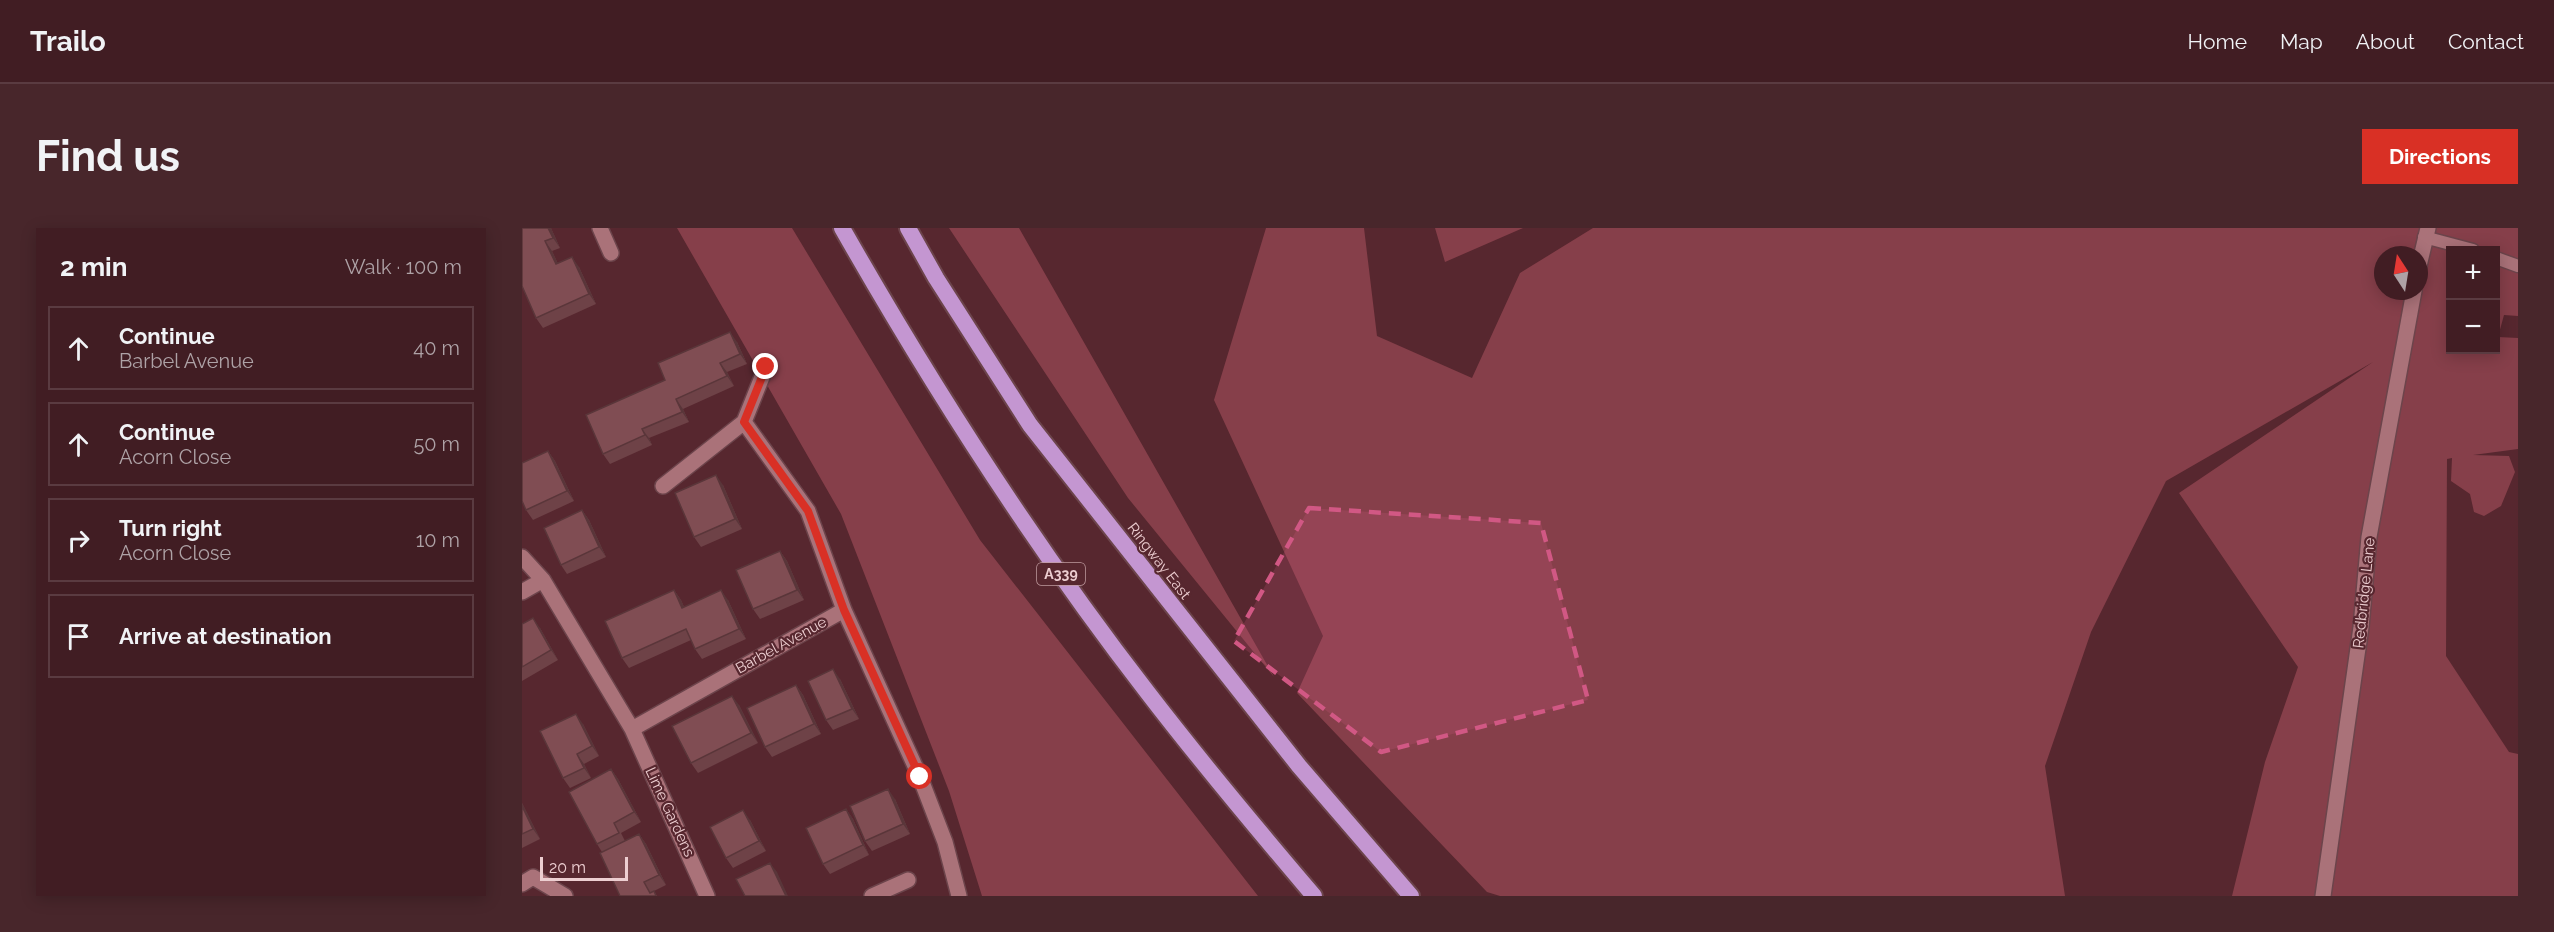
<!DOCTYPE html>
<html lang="en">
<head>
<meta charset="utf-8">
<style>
	body { margin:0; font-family:Raleway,sans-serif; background:#48262b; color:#f1f3f6 }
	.controls { position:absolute; right:18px; top:18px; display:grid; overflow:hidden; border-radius:0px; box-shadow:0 3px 15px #0003 }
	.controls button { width:54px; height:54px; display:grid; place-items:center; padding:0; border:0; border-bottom:2px solid #5a3b41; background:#411d23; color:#f1f3f6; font:30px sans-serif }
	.compass { position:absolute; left:1852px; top:18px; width:54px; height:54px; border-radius:50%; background:#411d23; box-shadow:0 3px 15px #0003; rotate:348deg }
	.scale { position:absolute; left:18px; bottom:15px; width:88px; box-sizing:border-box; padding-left:6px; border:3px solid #edced1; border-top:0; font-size:16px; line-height:21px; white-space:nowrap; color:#edced1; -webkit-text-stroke:4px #57272f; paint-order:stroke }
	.stop { position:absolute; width:18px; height:18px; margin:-14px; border:4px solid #d93025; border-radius:50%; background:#fff }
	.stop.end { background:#d93025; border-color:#fff; box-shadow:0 2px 6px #0008 }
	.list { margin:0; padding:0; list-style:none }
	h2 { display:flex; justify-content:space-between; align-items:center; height:78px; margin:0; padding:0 24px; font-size:26px }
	h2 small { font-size:20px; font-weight:400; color:#aea2a6 }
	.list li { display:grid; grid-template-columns:39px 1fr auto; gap:18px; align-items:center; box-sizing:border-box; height:84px; margin:0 12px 12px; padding:0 12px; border:2px solid #5a3b41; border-radius:0px }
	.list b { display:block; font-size:22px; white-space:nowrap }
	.list p { margin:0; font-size:20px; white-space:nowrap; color:#aea2a6 }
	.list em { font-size:20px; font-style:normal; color:#aea2a6 }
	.icon { flex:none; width:33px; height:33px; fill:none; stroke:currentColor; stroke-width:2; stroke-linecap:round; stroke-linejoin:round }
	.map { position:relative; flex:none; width:1996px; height:668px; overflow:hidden; border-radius:0px }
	header { display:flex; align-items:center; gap:36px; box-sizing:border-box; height:84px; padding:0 30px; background:#411d23; border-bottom:2px solid #5a3b41 }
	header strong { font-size:28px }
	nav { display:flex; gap:33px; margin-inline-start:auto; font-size:21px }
	.intro { display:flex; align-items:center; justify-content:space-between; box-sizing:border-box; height:144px; padding:0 36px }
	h1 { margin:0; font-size:42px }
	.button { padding:15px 27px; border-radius:0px; background:#d93025; color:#fff; font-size:21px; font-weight:700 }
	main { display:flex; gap:36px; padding:0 36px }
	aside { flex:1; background:#411d23; border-radius:0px; box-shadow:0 3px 15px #0003 }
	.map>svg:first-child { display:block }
</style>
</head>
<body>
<header>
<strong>Trailo</strong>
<nav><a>Home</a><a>Map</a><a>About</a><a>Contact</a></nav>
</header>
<div class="intro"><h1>Find us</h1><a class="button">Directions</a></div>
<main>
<aside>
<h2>2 min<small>Walk · 100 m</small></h2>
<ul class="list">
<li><svg class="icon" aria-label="ahead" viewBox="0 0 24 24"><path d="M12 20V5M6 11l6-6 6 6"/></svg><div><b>Continue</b><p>Barbel Avenue</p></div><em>40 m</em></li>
<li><svg class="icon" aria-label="ahead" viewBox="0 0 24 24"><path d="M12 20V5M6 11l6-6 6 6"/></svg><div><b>Continue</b><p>Acorn Close</p></div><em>50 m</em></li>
<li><svg class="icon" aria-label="right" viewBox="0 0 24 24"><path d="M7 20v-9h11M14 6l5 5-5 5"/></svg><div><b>Turn right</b><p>Acorn Close</p></div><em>10 m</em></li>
<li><svg class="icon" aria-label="arrive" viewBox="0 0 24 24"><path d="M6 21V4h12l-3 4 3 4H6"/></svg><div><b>Arrive at destination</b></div></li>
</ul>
</aside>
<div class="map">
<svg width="1996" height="668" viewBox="0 0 1996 668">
	<rect width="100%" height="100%" fill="#57272f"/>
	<path fill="#863f4a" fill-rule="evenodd" d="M155,0H270L458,312L736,668H460L427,563L319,286Z
		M427,0H497L752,449L606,270Z
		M744,0H842L855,108L950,150L998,45L1071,0H1996V88L1982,87L1976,109L1996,110V221L1951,227L1987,228L1993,244L1979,278L1962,288L1952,284L1948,266L1929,253L1930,230L1925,231L1924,428L1987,524L1996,526V668H1710L1743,534L1776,439L1657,265L1851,134L1644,253L1569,404L1523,538L1543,668H978L965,664L775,465L801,408L692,172ZM1928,22H1974V122H1928ZM1861,27H1897V63H1861Z
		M913,0H1001L923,34Z"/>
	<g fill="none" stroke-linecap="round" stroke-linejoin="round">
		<g stroke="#6c444b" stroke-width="15">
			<path id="service" d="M1902,9L1951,22
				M1974,30L1996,38"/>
		</g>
		<g stroke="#6c444b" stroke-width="18">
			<path id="minor" d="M78,0L89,25
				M1897,38L1906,0
				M222,194L286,283L322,382L398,549L423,614L437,668
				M141,258L222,194L244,139
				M0,329L21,352L110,501L185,668
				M0,364L21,352
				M110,501L322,382
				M0,656L11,649L43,668
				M350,668L386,652
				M1801,668L1839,399L1847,309L1892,63"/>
		</g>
		<g stroke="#6c444b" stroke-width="20">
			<path id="trunk" d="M320,0C411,160 513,319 626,465C679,534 735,601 792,668
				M386,0L414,50L508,197L777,538L889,668"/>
		</g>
		<use href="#service" stroke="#aa7279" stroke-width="12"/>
		<use href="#minor" stroke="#aa7279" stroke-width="15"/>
		<use href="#trunk" stroke="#c496d1" stroke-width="16"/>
	</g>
	<path fill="#6e4247" d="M29,0L38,20L30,23L36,36L57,39L74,76L21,100L14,90L0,58Z
		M215,114L225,136L205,144L212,158L161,181L167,194L127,210L130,217L88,236L81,226L143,152Z
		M26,223L33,233L52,273L11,292L4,282Z
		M201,257L220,301L179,319L172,309Z
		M60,282L67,292L84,329L45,346L39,337Z
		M258,323L265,333L282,372L238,391L231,381Z
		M152,362L159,372L162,379L206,372L224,411L180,431L173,421L169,412L107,440L100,430Z
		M0,396L18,400L36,432L0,453Z
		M318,451L337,491L311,502L304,492Z
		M274,457L281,467L299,506L250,529L243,519Z
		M217,477L236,515L176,545L169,535Z
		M61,496L77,528L62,536L69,550L48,560L41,550Z
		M89,541L96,551L119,594L99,605L103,613L117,606L124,616L144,657L132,663L135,668H98L80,624L75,616Z
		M373,571L388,606L350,623L343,613Z
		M0,575L18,611L0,620Z
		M324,581L331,591L347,627L308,646L301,636Z
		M228,592L244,623L211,640L204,630Z"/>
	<path fill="#5a363a" d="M26,0H29L38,20L31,10Z
		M23,13L30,23L41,46L34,36Z
		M50,29L57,39L74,76L67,66Z
		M208,104L215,114L225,136L218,126Z
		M198,135L205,144L212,158L205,148Z
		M154,171L161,181L167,194L160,184Z
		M120,201L127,210L130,217L123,207Z
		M26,223L33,233L52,273L45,263Z
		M194,247L201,257L220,301L213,291Z
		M60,282L67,292L84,329L77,319Z
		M258,323L265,333L282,372L275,362Z
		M152,362L159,372L167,390L160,380Z
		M199,362L206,372L224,411L217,401Z
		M11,390L18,400L36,432L29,422Z
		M311,441L318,451L337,491L330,481Z
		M274,457L281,467L299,506L292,496Z
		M210,468L217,477L236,515L229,505Z
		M54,486L61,496L77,528L70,518Z
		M55,526L62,536L69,550L62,540Z
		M89,541L96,551L119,594L112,584Z
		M366,561L373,571L388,606L381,596Z
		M0,575L18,611L11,601L0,578Z
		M324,581L331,591L347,627L341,617Z
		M221,582L228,592L244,623L237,613Z
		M117,606L124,616L144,657L137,647Z
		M248,635L255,644L266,668H264Z"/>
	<path fill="#804d53" stroke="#5a363a" stroke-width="1.5" d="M0,0H26L31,10L23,13L34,36L50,29L67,66L14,90L0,58Z
		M208,104L218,126L198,135L205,148L154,171L160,184L120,201L123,207L81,226L64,187L143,152L136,135Z
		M26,223L45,263L4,282L0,273V235Z
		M194,247L213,291L172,309L153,265Z
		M60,282L77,319L39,337L22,300Z
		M258,323L275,362L231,381L214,342Z
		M152,362L160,380L199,362L217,401L173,421L164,401L100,430L83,393Z
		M11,390L29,422L0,439V396Z
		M311,441L330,481L304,492L286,453Z
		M274,457L292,496L243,519L225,480Z
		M210,468L229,505L169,535L150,498Z
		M54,486L70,518L55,526L62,540L41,550L18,503Z
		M89,541L112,584L92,595L97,605L75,616L47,564Z
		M366,561L381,596L343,613L328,578Z
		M0,578L11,601L0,606Z
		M324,581L341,617L301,636L284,600Z
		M221,582L237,613L204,630L188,599Z
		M117,606L137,647L122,654L128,665L132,663L134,668H98L78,625Z
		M248,635L264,668H223L214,651Z"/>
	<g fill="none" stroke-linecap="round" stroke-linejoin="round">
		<path stroke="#d93025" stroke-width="8" d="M244,139L222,194L286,283L322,382L398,549"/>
	</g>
	<path fill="#d15884" fill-opacity="0.2" stroke="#d15884" stroke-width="4.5" stroke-dasharray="12 8" stroke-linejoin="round" d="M787,280L1019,295L1066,472L859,524L712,413Z"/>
	<g text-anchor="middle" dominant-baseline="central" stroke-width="4.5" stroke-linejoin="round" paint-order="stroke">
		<rect fill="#57272f" stroke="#c09ca0" stroke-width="1.5" x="515" y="335" width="48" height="22" rx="4.5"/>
		<g font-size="14" font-weight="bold" fill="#edced1">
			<text x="539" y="346">A339</text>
		</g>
		<g font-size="15" fill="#edced1" stroke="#57272f">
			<text transform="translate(637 333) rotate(52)">Ringway East</text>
			<text transform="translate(1842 365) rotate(-84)">Redbridge Lane</text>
			<text transform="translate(259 417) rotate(-29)">Barbel Avenue</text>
			<text transform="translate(148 584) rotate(65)">Lime Gardens</text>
		</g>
	</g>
</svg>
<div class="controls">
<button>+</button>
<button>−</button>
</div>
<svg class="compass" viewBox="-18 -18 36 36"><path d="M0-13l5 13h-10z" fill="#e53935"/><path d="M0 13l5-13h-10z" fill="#aea2a6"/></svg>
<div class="scale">20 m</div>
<div class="stop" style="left:398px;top:549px"></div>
<div class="stop end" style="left:244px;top:139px"></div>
</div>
</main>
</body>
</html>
